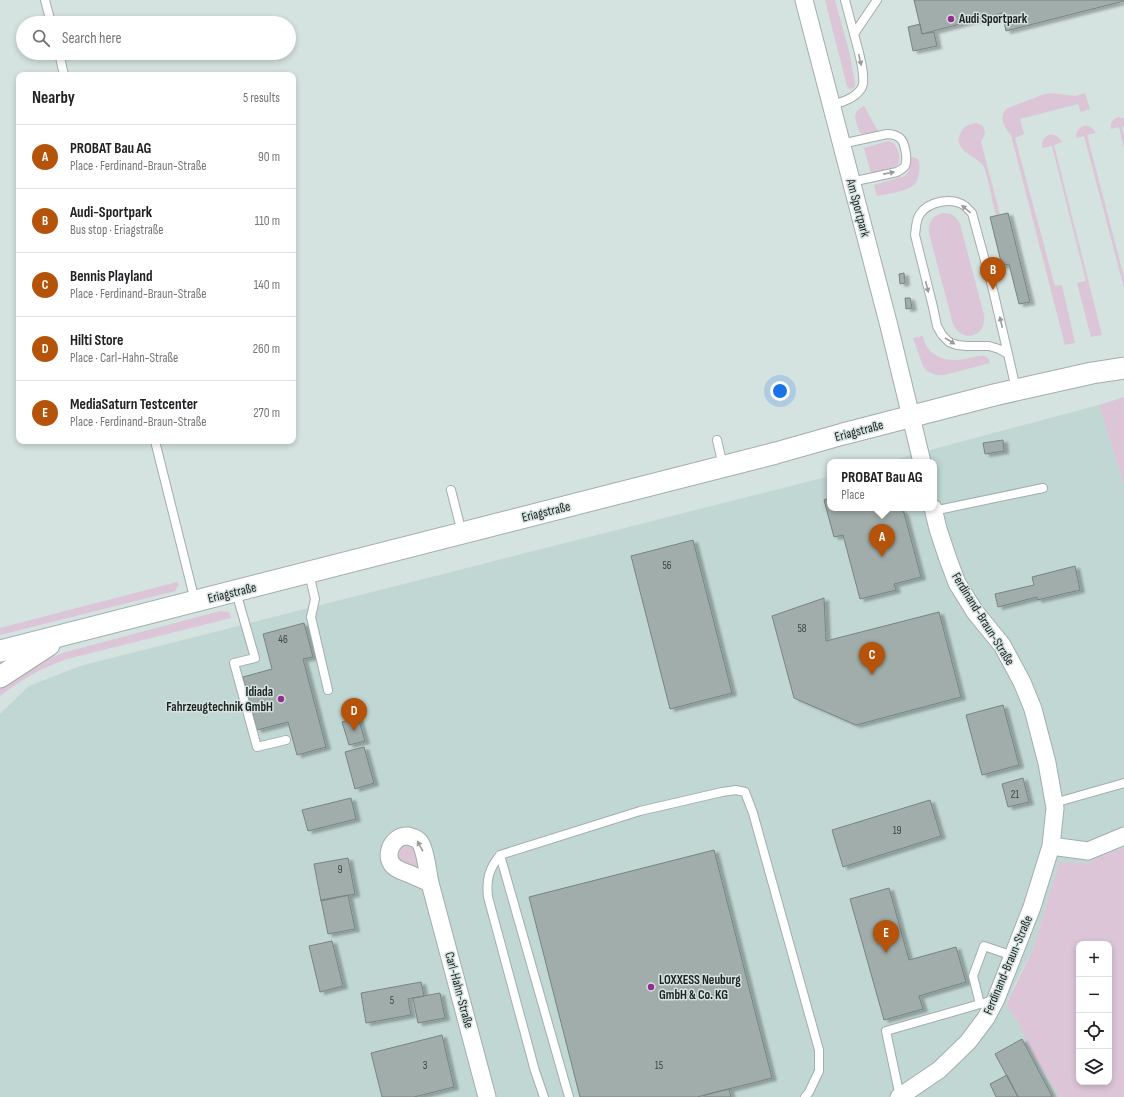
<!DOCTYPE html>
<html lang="en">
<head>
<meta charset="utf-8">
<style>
	body { margin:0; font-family:"Sofia Sans Condensed",sans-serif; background:#f6f6f6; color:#202124 }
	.controls { position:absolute; right:12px; bottom:12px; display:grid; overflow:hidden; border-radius:8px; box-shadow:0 2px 6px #0003 }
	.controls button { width:36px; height:36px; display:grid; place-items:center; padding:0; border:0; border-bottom:1px solid #e0e0e0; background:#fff; color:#202124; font:20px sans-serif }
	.you { position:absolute; left:780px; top:391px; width:14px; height:14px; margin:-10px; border:3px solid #fff; border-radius:50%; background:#1a73e8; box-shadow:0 0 0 6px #1a73e833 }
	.badge { display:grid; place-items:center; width:26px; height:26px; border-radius:50%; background:#b45309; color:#fff; font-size:13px; font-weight:700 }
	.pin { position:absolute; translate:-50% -33px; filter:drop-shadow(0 1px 2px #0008) }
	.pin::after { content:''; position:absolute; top:21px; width:14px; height:12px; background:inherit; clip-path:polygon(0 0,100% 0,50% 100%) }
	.popup { position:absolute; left:827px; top:459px; width:110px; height:52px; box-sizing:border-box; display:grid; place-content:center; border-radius:8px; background:#fff; filter:drop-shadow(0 1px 3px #0005); font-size:13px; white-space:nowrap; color:#757577 }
	.popup b { font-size:15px; color:#202124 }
	.popup::after { content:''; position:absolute; left:50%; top:100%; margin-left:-8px; border:8px solid transparent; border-top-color:#fff }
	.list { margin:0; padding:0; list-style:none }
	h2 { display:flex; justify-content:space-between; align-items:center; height:52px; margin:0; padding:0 16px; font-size:17px }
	h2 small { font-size:13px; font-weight:400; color:#757577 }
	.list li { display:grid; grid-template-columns:26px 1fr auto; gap:12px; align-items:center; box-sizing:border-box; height:64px; padding:0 16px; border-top:1px solid #e0e0e0 }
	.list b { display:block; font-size:15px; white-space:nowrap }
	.list p { margin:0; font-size:13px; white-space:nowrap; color:#757577 }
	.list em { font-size:13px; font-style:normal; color:#757577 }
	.icon { flex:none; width:22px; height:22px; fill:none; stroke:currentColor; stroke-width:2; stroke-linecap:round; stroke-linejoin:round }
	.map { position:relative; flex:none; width:1124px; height:1097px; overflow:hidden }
	.search { position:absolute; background:#fff; box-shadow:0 2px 6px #0003; left:16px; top:16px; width:280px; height:44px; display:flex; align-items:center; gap:10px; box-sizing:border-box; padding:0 14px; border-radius:22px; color:#757577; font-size:15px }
	.panel { position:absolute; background:#fff; box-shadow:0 2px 6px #0003; left:16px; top:72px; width:280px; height:372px; border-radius:8px }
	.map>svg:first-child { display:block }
</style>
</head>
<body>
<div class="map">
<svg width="1124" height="1097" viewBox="0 0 1124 1097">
	<defs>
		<filter id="shadow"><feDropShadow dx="4.5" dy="2.5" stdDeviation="1" flood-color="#0004"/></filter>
	</defs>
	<rect width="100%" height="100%" fill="#d4e2e0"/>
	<path fill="#c1d7d4" d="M1099,405L1124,485V848L1101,855L1089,863L1059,862L1033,949L1016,981L1006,1005L1018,1023L1032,1052L1059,1097H0V714L29,686L80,666L830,476V508H934V462H885Z"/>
	<path fill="#dbc5d7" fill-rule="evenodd" d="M825,0H835L850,55L855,84L854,88L850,89L847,86Z
		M1051,93L1075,96L1085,93L1090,109L1081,112L1078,104L1020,119L1024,134L1015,138L1055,286L1062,285L1075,343L1065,345L1011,135C1004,128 999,118 1006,109L1042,95Z
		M864,106L878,131L868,134L860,133C856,120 850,114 864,106Z
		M1118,117L1124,118V126L1122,127L1124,136V148L1119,127L1111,129C1110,123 1112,120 1118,117Z
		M976,123L981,125L984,128L985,134L981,142L1000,215H996C992,201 989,181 984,167C979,156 950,151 961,132C964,126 969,124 976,123Z
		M1084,126C1089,125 1093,128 1096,133L1087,135L1124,277V288L1084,136L1076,138C1076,132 1078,128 1084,126Z
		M1048,135C1055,134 1058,136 1062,142L1054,145L1102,335L1091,337L1077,283L1086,281L1052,146L1042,148C1042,142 1043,138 1048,135Z
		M888,141C896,141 901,155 899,162C898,165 896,166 894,168L871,173L864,148Z
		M911,157L917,158C920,163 920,167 919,173C918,177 917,182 914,185C908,191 887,194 877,196L874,185L905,176C911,171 910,164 911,157Z
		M943,213C951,213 956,216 960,224L984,315C987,337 962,344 953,324L929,233C928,222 933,215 943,213Z
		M923,336C924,339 924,343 926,345C933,359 951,362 965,359C971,358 978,355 984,356C988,357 989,360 990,363L944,375H936L927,371L923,366L913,338Z
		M1124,397V485L1099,405Z
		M177,582L179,584L175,591L0,635V628Z
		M220,611L229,612L231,618L67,659C41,668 22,679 0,696V688C19,671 43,660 66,652Z
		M411,844L416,849L419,868C410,869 393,862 398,850C399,848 401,847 402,845Z
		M1124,848V1097H1059L1032,1052L1018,1023L1006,1005L1033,949L1059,862L1089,863L1101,855ZM1079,944H1109V1082H1079Z"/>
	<path fill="#a0adab" stroke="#788483" filter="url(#shadow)" d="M914,0H1124V1L1006,31L1002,13L922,34Z
		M920,24L922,34L934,32L937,46L913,51L908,27Z
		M1008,213L1030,302L1019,304L1009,264L1002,266L990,217Z
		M904,273L905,283L900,284L899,274Z
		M905,298H910L912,308L906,309Z
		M1003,440L1004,451L985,454L983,443Z
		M830,498V508H899L904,513L921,577L894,584L896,590L860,599L843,535L834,537L824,500Z
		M693,540L732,693L670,709L631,556Z
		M1075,566L1080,590L1037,600V597L998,607L995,594L1034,585L1032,577Z
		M824,598L826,641L939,612L961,697L856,725L794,698L772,616Z
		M304,623L313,657L303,659L326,747L297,755L288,722L257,730L243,677L272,669L263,634Z
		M1003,705L1019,765L982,775L966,715Z
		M358,717L365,741L349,745L342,722Z
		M364,747L374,783L355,789L345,752Z
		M1023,778L1029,802L1008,807L1002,784Z
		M351,798L356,819L308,831L302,810Z
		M930,800L941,836L843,867L832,830Z
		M714,850L772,1078L697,1097H580L529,897Z
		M348,858L355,894L321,901L314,864Z
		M889,888L909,960L956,947L966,982L919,996L923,1009L884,1020L850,899Z
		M348,895L355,929L328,934L321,900Z
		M332,941L343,986L320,992L309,946Z
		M421,982L424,996L408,999L411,1015L366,1023L361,993Z
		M440,993L445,1018L418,1023L413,998Z
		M442,1035L454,1087L414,1097H382L371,1053Z
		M1022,1039L1052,1096L1050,1097H1018L995,1054Z
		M1007,1075L1018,1097H996L990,1084Z
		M729,1089L731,1097H705V1095Z"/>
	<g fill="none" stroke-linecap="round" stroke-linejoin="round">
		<g stroke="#a1aeac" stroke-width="10">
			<path id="service" d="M45,0L51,23
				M845,0L854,34
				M59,53L64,75
				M831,105C842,102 854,99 861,89C868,80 857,46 854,34L877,0
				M841,144L887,134C892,134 896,135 900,138C905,142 908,160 905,166C903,169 900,170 897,172L851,182
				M1008,354L999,349L989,346H967L957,345L949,342L942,335L937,326L933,307L915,235C916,228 916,219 920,214C929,201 952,197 965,206C967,208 970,211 972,213L993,290L1008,354L1016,389
				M717,440L723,466
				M155,441L195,601
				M451,490L462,533
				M933,511L1043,488
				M309,573L315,599L311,617L328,690
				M236,592L255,658L234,663L257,747L286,740
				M1054,803L1124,783
				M500,855L569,1097
				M980,1004L973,976L984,946L1013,956
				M544,1097L535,1071L488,897C486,879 489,869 500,855L640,811L722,792L736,790L745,792L753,813L819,1050V1071L809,1092L805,1097
				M900,1097L886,1031L994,1000"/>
		</g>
		<g stroke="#a1aeac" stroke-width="19">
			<path id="minor" d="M804,0L889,326L922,462
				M1051,846L1088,851L1124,836
				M430,883C423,880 415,876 407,873C404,872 399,870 396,868C382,859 391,835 408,836C412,837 416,838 419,841C425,847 428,874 430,883L487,1097
				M899,1097L939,1070L968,1042L986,1018L996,999L1032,907L1051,846L1055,808L1047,763L1033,709L1022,682L1002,645L975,612L957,583L948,559L938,529L933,508"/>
		</g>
		<g stroke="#a1aeac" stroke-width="23">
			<path id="tertiary" d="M0,651L776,453L843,434L994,395L1092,373L1124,368
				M0,677L49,645"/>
		</g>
		<use href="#service" stroke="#fff" stroke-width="8"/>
		<use href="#minor" stroke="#fff" stroke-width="17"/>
		<use href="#tertiary" stroke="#fff" stroke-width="21"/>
	</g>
	<defs><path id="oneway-solid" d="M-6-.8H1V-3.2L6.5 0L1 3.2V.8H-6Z"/></defs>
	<g fill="#999c9b">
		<use href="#oneway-solid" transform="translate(860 60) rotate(77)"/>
		<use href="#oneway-solid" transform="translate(889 173) rotate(-11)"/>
		<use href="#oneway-solid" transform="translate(966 209) rotate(-140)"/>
		<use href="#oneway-solid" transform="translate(927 287) rotate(76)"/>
		<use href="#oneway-solid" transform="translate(1001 322) rotate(-103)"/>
		<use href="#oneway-solid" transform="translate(950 341) rotate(32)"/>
		<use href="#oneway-solid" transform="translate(420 846) rotate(-119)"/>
	</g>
	<g fill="#972c8e" stroke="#d4e2e0" stroke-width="1.5">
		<circle cx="951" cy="19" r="4"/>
		<circle cx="281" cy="699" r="4"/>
		<circle cx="651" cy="987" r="4"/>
	</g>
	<g text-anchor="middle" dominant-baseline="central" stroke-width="3" stroke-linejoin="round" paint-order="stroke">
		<g font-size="11" fill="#3e4544">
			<text x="667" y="565">56</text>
			<text x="802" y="628">58</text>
			<text x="283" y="639">46</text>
			<text x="1015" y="794">21</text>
			<text x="897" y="830">19</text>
			<text x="340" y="869">9</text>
			<text x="392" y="1000">5</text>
			<text x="425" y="1065">3</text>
			<text x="659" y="1065">15</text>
		</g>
		<g font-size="13" font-weight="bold" fill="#1d2221" stroke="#d4e2e0" text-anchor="start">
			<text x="959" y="19">Audi Sportpark</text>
			<text x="273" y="692" text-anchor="end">Idiada<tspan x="273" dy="15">Fahrzeugtechnik GmbH</tspan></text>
			<text x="659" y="980">LOXXESS Neuburg<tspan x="659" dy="15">GmbH &amp; Co. KG</tspan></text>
		</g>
		<g font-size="13" fill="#1d2221" stroke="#d4e2e0">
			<text transform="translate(858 208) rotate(75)">Am Sportpark</text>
			<text transform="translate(859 431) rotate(-15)">Eriagstraße</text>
			<text transform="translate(546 512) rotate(-14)">Eriagstraße</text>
			<text transform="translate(232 593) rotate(-14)">Eriagstraße</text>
			<text transform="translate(983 619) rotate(58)">Ferdinand-Braun-Straße</text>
			<text transform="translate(1008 965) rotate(-67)">Ferdinand-Braun-Straße</text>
			<text transform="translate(459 990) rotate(75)">Carl-Hahn-Straße</text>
		</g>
	</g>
</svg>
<div class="controls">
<button>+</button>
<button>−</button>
<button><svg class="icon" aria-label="locate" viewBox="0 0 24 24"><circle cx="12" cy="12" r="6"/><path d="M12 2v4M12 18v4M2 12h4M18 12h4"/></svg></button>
<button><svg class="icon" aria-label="layers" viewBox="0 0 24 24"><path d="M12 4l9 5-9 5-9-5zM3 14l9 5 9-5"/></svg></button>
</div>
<div class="you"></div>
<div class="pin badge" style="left:882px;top:557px">A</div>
<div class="popup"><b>PROBAT Bau AG</b>Place</div>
<div class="pin badge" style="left:993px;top:290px">B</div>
<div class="pin badge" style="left:872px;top:675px">C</div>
<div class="pin badge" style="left:354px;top:731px">D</div>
<div class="pin badge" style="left:886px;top:953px">E</div>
<div class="search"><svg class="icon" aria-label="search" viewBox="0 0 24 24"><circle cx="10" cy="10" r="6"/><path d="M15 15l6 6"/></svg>Search here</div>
<section class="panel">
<h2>Nearby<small>5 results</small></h2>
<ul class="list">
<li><span class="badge">A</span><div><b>PROBAT Bau AG</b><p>Place · Ferdinand-Braun-Straße</p></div><em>90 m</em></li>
<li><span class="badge">B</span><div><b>Audi-Sportpark</b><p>Bus stop · Eriagstraße</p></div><em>110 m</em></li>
<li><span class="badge">C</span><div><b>Bennis Playland</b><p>Place · Ferdinand-Braun-Straße</p></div><em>140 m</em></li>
<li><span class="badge">D</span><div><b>Hilti Store</b><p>Place · Carl-Hahn-Straße</p></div><em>260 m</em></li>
<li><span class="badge">E</span><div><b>MediaSaturn Testcenter</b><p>Place · Ferdinand-Braun-Straße</p></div><em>270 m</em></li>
</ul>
</section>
</div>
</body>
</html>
